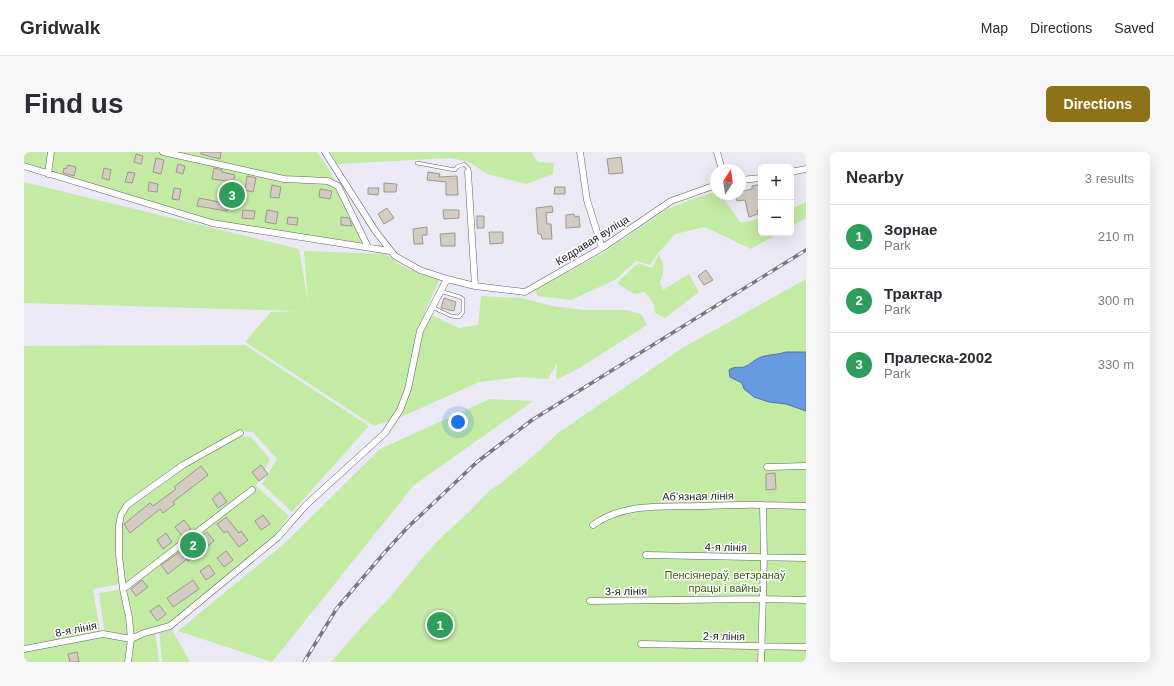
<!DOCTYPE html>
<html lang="en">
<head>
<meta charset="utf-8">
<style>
	body { margin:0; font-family:Arial,sans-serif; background:#f7f7f7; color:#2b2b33 }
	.controls { position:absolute; right:12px; top:12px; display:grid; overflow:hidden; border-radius:6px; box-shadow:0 4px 16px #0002 }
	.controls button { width:36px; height:36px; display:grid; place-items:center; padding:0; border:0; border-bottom:1px solid #e1e1e2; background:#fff; color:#2b2b33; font:20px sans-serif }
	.compass { position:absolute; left:686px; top:12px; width:36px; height:36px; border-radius:50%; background:#fff; box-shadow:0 4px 16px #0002; rotate:13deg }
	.you { position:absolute; left:434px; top:270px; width:14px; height:14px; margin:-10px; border:3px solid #fff; border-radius:50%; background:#1a73e8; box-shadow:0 0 0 6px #1a73e833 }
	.badge { display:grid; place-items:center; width:26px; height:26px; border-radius:50%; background:#8e7217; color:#fff; font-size:13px; font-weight:700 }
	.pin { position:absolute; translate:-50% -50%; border:2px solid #fff; box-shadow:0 1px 4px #0006 }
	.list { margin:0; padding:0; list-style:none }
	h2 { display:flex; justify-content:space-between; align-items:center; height:52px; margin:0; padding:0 16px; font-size:17px }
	h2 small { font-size:13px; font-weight:400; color:#7c7c81 }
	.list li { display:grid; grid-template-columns:26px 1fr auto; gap:12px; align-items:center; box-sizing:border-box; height:64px; padding:0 16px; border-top:1px solid #e1e1e2 }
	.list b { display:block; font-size:15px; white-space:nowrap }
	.list p { margin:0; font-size:13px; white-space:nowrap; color:#7c7c81 }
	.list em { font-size:13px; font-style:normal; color:#7c7c81 }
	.map { position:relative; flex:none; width:782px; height:510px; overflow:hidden; border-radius:6px }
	header { display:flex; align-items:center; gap:24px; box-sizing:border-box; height:56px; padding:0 20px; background:#fff; border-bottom:1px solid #e1e1e2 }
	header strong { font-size:19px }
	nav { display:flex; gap:22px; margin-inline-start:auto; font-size:14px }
	.intro { display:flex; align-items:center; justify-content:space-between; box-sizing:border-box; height:96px; padding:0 24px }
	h1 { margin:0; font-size:28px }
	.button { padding:10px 18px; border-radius:6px; background:#8e7217; color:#fff; font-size:14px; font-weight:700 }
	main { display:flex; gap:24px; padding:0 24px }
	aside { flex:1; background:#fff; border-radius:6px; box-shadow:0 4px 16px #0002 }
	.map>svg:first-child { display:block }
</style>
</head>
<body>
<header>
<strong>Gridwalk</strong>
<nav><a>Map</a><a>Directions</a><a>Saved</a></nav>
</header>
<div class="intro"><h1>Find us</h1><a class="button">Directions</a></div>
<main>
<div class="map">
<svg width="782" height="510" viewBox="0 0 782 510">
	<rect width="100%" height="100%" fill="#eae9f5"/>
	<path fill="#c3eba4" d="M0,0H293L304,16L344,95L188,71L0,13Z
		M306,0H507L514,10L530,11L529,22L502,32L463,22L445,10L427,6L313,12Z
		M0,30L275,97L284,150L280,99L362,102L379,115L415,128L401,160L435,176L454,173L457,144L498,146L528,154L560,158H603L617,162L623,173L557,215L532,228L533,211L524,227L495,225L455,230L377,265L350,274L221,190L247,160L275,159L0,151Z
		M692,40V42H696L717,71L737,66V81H755L727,97L681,75L651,82L635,100L626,113L612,109L591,128L547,148L514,144L511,138L579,101L643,57L674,45Z
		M782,50V66L767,75V57Z
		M635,102C640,114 641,118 636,131L639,138L665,122L675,140L641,166L631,161L630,152L621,140L610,142L593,131L614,111L628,116Z
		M782,127V200C767,201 752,200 738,205C730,208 724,214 715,216L712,228L718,231L720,237L730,245L745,250L762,252L782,259V510H307L343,469L368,443L406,397L421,382L446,359L465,339L477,331L515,299L534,281L660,195Z
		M221,193L345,274L268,360L238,332L253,307L229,280L216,279L157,311L100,351L92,372V403L95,432L69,437L76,480L0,494V194Z
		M466,247L509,249L390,333L248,510L154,479L261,391L356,297Z
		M217,284L227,285L246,307L232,334L265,364L252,383L145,472L131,478L135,510H0V500L81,484L75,441L101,437L98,403L97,373L105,354L160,315Z
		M146,474L166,510H138L135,477Z"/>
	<path fill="#689ae1" stroke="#5173a6" d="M762,200H782V259L762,252L745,250L730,245L720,237L718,231L706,225L705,218C710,214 715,216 720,215C726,213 731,207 737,205C746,202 754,203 762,200Z"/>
	<path fill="#d4ccc2" stroke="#9e978d" d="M177,0H197L196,7L177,2Z
		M112,2L119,4L117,12L110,10Z
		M597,5L599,21L585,22L583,7Z
		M132,6L140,8L137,22L129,20Z
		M154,12L161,14L159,22L152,20Z
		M44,13L52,15L50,24L39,21L40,16L42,17Z
		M80,16L87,18L85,28L78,26Z
		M190,16L198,18V20L211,23L209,30L188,27Z
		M104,20L111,21L108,31L101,30Z
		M404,20L416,22L415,25L433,24L434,43H422V30L403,28Z
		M223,24L232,26L229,40L221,38Z
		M125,30L134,32L133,40L124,39Z
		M360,31L373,32L372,40H360Z
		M737,32V57L733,58L734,62L725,65L721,48L713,49L711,42H716V40L728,37V34Z
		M248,33L257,35L255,46L246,45Z
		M531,35H541V42H530Z
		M150,36L157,37L155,48L148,47Z
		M344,36H355L354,43L344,42Z
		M296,37L308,39L306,47L295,45Z
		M175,46L195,50V48H202L201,52H203V59L173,54Z
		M528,54L529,60L522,61L523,72H527L528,87H518L517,82H514L512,56Z
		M363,56L370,66L360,72L354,62Z
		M219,58L231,59L230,67L218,66Z
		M243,58L254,60L252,72L241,70Z
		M419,58H435V66L420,67Z
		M550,62L551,65L555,64L556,75L542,76V63Z
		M453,64H460V76H453Z
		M264,65L274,66L273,73L263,72Z
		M317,65L325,66L328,74L317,73Z
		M403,75V83H398L399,92H390L389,77Z
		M465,80H479V91L466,92Z
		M431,81V94H417L416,82Z
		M682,118L689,128L680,133L674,124Z
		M420,146L432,150L430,159L417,156Z
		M237,313L244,322L235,329L228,320Z
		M177,314L184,323L149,350L151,352L139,361L136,357L106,381L100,372L126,351L129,354L152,337L150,335Z
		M751,321L752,337L742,338V322Z
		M196,340L203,350L194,356L188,347Z
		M239,363L246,372L237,378L231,369Z
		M202,365L215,381L217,379L224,388L215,395L203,379L200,381L193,372Z
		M160,368L167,377L158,384L151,375Z
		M183,380L190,389L181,396L174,387Z
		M142,381L148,390L139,397L133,388Z
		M166,393L173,402L164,409L163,407L144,422L137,413Z
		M202,399L209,408L200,415L193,406Z
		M185,413L191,422L182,428L176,419Z
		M118,428L124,435L112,444L107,437Z
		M169,428L175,437L149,455L143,446Z
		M135,453L142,462L133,469L126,459Z
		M53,500L55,510H46L44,502Z"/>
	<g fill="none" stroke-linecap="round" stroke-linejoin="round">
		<g stroke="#62616b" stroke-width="4">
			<path id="service" d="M393,11L431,18L433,15L440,12L445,17L444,20
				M408,155L427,164L435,165L439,160V147L436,145L416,139"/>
		</g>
		<g stroke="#62616b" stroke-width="7">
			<path id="minor" d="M139,0L260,27L304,29L314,34L344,95
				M301,0L352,80L371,104L396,118L423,127L451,134L501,140L578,96L647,49L692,33
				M556,0L563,48L578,96
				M693,0L698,18
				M0,14L188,71L366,99
				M444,20L451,134
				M767,20L782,17
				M24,22L27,0
				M716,28L737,26
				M743,315L782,314
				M569,373C600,350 643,355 678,354C699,354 719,352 739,353C754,353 768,354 782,354
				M622,403L782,406
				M99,437L95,403V373L97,363L103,353L159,313L216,281
				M566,449L738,447L782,448
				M107,487L120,481L146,474L254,385L282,353L361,281L376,258L384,237L396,179L423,127
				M617,492L782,495
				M0,497L79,482L107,487
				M104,510L107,487L105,465L99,437L228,338
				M737,510L740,405L739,353"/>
		</g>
		<use href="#service" stroke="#fff" stroke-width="3"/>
		<use href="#minor" stroke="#fff" stroke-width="6"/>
		<g stroke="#78777f" stroke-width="3.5">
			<path id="rail" d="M280,510L313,456L361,400L383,376L453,310L508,268L782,98"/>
		</g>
		<use href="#rail" stroke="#fff" stroke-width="2" stroke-dasharray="6" stroke-linecap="butt"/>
	</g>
	<g text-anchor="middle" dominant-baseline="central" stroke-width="3" stroke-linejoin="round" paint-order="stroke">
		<g font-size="11" fill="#1a191e" stroke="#fff">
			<text transform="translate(568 88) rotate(-32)">Кедравая вуліца</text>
			<text transform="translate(674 344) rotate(-1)">Абʼязная лінія</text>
			<text transform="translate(702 395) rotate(1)">4-я лінія</text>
			<text transform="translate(602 439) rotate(-1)">3-я лінія</text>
			<text transform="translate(52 477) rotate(-11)">8-я лінія</text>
			<text transform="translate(700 484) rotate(1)">2-я лінія</text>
		</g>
		<g font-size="11" fill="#375f05" stroke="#fff">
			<text x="701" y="423">Пенсіянераў, ветэранаў<tspan x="701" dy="13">працы і вайны</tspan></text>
		</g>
	</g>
</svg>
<div class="controls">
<button>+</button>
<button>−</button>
</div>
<svg class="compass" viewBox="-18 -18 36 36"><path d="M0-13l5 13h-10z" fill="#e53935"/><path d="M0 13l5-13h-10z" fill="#7c7c81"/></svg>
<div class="you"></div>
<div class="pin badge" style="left:416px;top:473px;background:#2e9e5b">1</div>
<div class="pin badge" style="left:169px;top:393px;background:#2e9e5b">2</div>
<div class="pin badge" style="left:208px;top:43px;background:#2e9e5b">3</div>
</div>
<aside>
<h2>Nearby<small>3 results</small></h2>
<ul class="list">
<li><span class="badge" style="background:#2e9e5b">1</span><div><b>Зорнае</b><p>Park</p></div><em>210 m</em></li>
<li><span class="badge" style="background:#2e9e5b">2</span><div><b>Трактар</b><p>Park</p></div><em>300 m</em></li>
<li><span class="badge" style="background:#2e9e5b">3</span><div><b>Пралеска-2002</b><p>Park</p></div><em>330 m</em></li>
</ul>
</aside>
</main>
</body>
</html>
